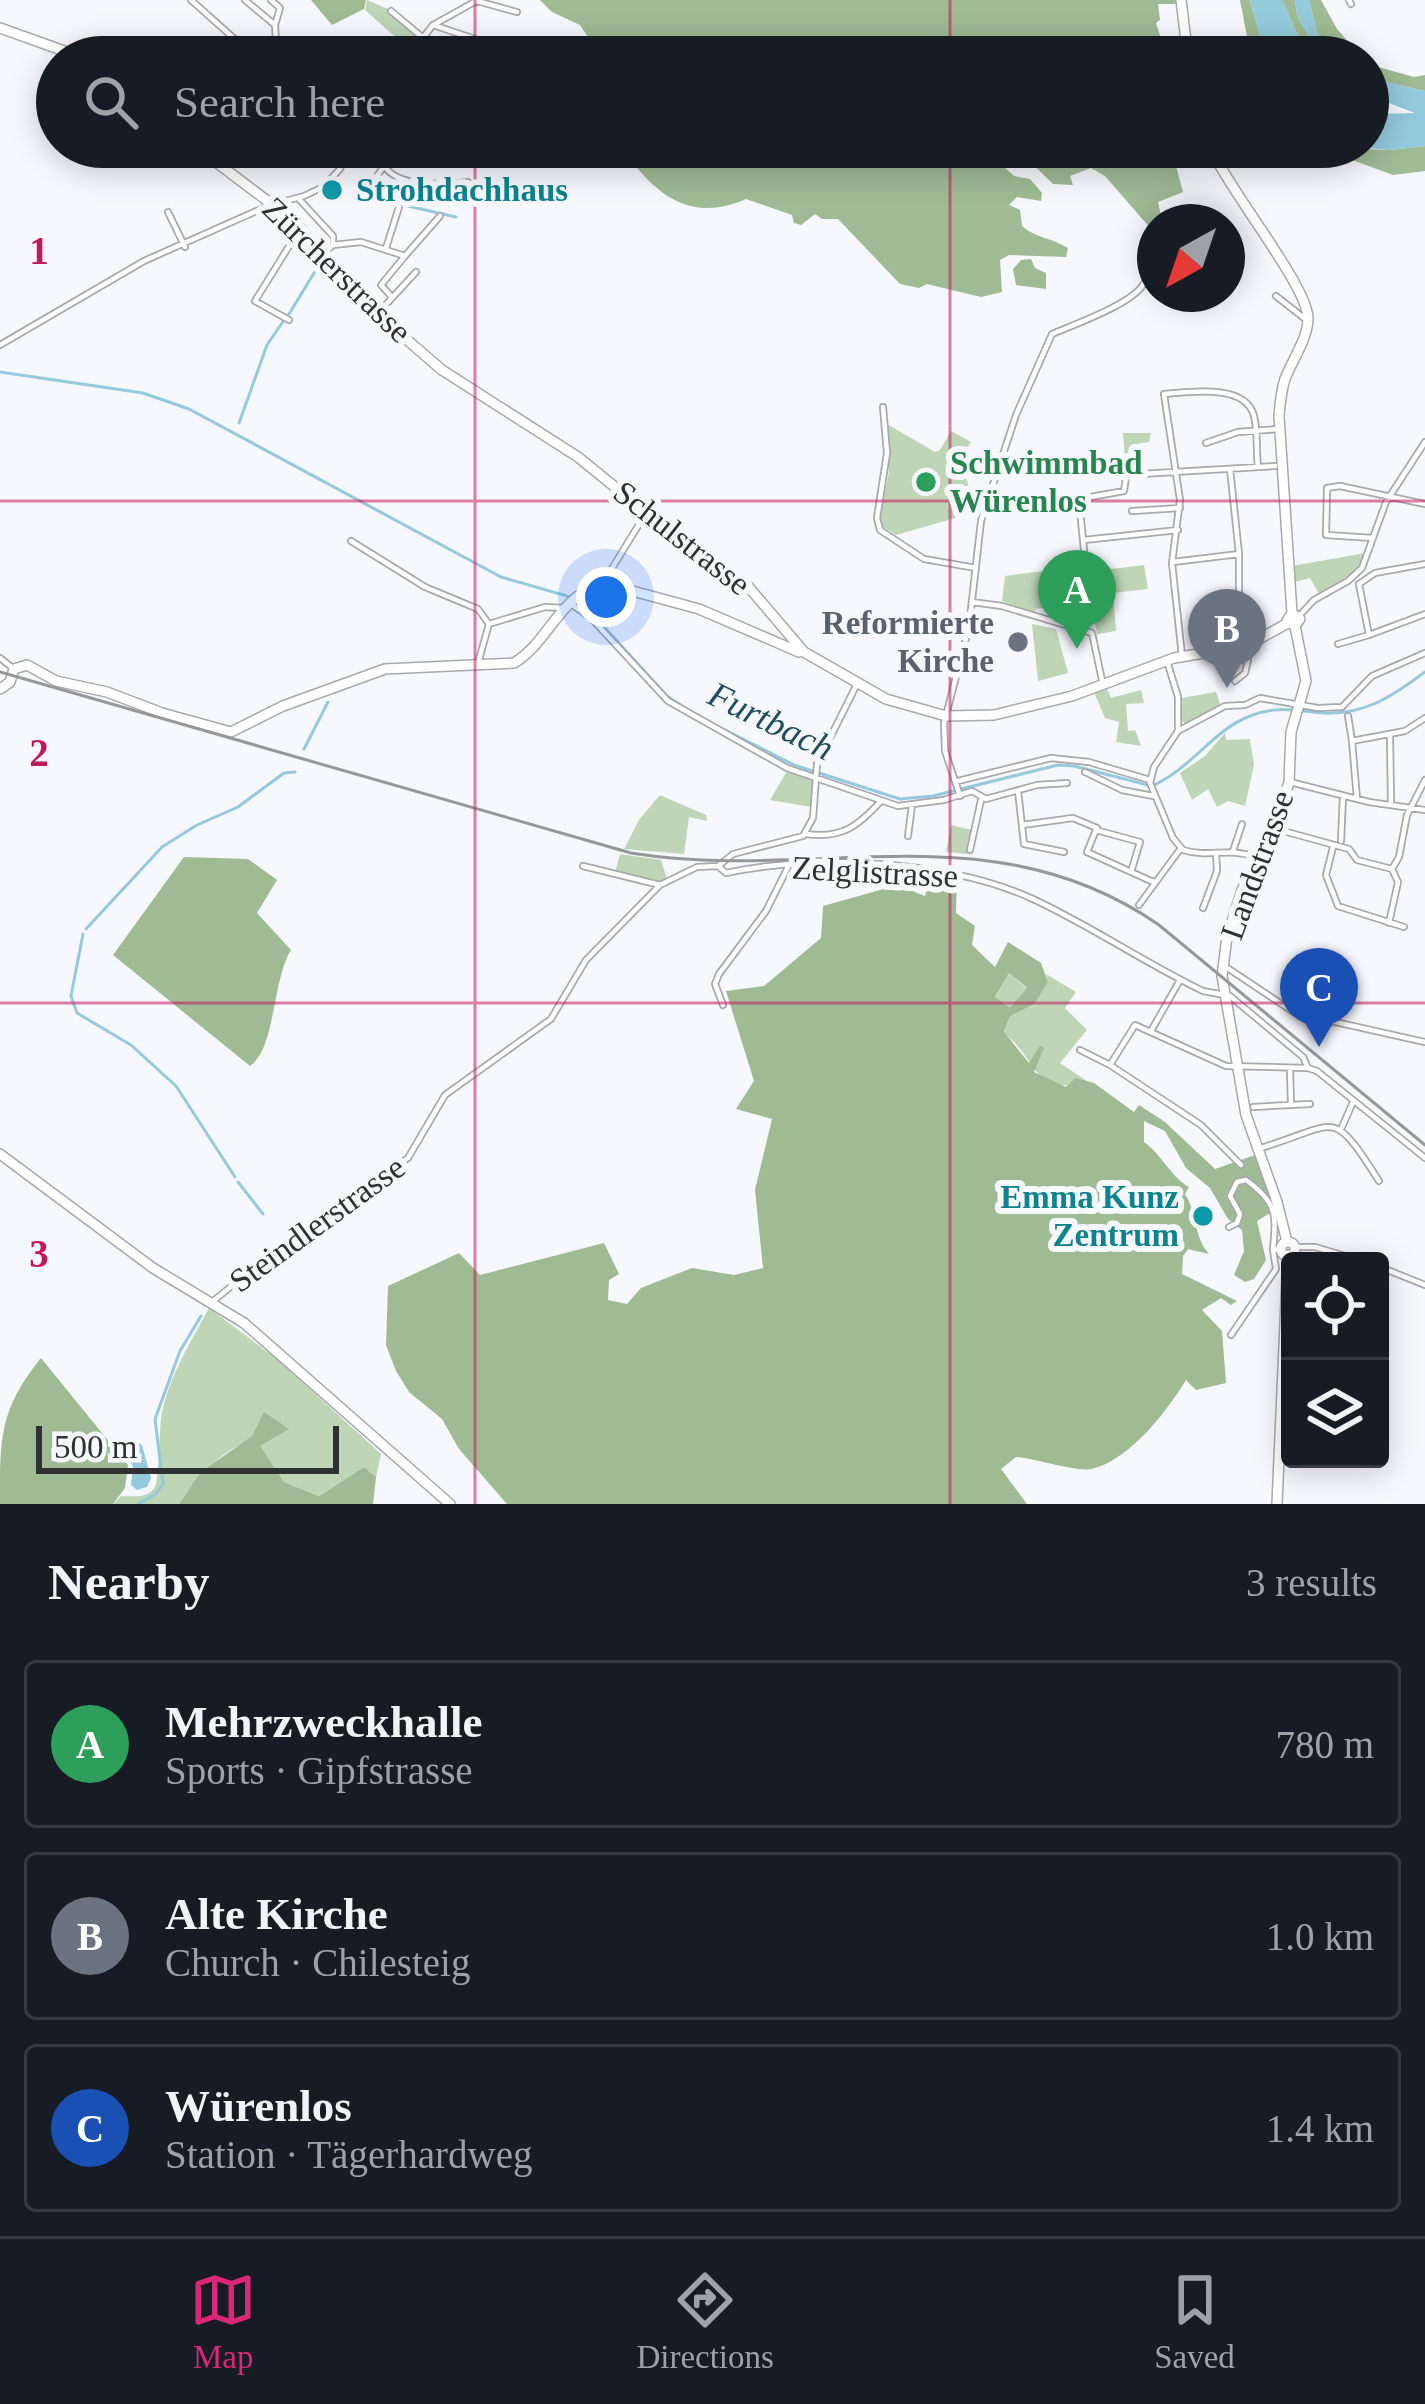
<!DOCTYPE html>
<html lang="en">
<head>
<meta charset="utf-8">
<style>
	body { margin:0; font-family:"Times New Roman",serif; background:#20242c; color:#f1f3f6 }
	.controls { position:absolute; right:36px; bottom:36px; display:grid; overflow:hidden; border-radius:12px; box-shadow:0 6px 30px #0003 }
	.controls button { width:108px; height:108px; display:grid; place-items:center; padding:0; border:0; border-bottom:3px solid #363941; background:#171b24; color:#f1f3f6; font:60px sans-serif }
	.compass { position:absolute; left:1137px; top:204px; width:108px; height:108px; border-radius:50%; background:#171b24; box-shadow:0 6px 30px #0003; rotate:220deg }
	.scale { position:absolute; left:36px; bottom:30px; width:303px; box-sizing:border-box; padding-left:12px; border:6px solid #303033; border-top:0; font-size:33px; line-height:42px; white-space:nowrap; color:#303033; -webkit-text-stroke:9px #f7f7fe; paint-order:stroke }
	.you { position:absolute; left:606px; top:597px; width:42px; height:42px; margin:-30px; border:9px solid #fff; border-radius:50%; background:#1a73e8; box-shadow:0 0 0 18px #1a73e833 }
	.badge { display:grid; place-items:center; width:78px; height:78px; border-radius:50%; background:#db2777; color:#fff; font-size:39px; font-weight:700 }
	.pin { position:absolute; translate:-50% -99px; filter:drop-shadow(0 3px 6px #0008) }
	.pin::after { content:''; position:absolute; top:63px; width:42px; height:36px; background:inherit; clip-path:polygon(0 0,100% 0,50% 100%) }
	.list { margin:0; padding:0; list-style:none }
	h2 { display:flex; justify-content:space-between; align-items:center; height:156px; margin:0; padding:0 48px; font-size:51px }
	h2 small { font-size:39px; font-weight:400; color:#9ea1a6 }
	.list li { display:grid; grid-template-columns:78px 1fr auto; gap:36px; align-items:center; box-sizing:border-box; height:168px; margin:0 24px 24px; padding:0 24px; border:3px solid #363941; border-radius:12px }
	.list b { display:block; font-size:45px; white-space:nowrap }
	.list p { margin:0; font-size:39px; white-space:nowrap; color:#9ea1a6 }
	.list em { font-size:39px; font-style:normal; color:#9ea1a6 }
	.icon { flex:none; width:66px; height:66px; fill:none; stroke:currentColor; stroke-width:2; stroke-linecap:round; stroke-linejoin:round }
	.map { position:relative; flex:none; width:1425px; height:1504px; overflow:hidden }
	.search { position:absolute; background:#171b24; box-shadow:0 6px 30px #0003; left:36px; right:36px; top:36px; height:132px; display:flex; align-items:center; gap:30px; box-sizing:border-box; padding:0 42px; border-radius:66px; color:#9ea1a6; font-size:45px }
	.sheet { height:732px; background:#171b24 }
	nav { display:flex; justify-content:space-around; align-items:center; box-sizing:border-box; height:168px; border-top:3px solid #363941; background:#171b24; font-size:33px; color:#9ea1a6 }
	nav a { display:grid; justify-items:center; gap:6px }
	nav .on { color:#db2777 }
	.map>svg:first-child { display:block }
</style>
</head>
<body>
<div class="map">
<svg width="1425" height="1504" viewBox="0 0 1425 1504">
	<rect width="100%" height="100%" fill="#f7f7fe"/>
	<path fill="#bed5b6" d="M367,0L388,9L417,37L410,50L365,10Z
		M887,424L935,452L940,450L951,431L971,442L959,462L972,470L966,477L972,498L965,501L969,514L896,535L883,527L879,519L889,472Z
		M1123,433H1151L1149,442L1137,444L1138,472H1126Z
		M1366,553L1354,573L1319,594L1310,578L1291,583V566Z
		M1144,565L1148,589L1113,593L1116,631L1097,634L1087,572Z
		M1083,566L1090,618L1041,608L1036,609L1035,614L1002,601L1005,576Z
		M1032,624L1056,629L1068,673L1038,681Z
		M1106,687L1111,698L1141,690L1144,703L1126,704L1128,731L1135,730L1141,746L1116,742L1119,722L1105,718L1094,692Z
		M1216,692L1220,704L1187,725L1182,721V698Z
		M1225,733L1226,740L1250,739L1254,765L1245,806L1228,801L1217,807L1208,789L1192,800L1180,773L1205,756Z
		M787,771L812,779V807L770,800Z
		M660,795L706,815L707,821L689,817L684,854L624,849L639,820Z
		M951,825L972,830L967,854L946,852Z
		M620,854L661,860L667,879L659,882L615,873Z
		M1009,973L1027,989L1010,1009L995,998Z
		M1046,974L1076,992L1065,1008L1087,1030L1060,1063L1093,1085C1026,1091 1043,1065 1004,1033L1010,1016L1048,982Z
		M209,1308L277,1359L381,1454L376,1477L364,1467L319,1496L284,1482L259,1446L288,1429C236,1439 208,1461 179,1504H113L121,1496C133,1496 148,1499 155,1487C159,1481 159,1426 162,1412C170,1375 191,1341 209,1308Z"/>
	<path fill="#9ebb94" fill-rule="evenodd" d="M311,0H366L364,9L332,25Z
		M540,0H1179V4H1158L1160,20L1156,23L1167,57H601L580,25L552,12Z
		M1240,0H1250L1266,57H1242L1248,42Z
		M1282,0H1295L1297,15L1321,57H1307Z
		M1309,0H1321L1337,29L1362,57L1336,56L1317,33Z
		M1368,64L1414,77L1425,75V91L1368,78Z
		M1425,146V171L1393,175L1317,147L1389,150Z
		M631,147H983L1014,176L1030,179L1042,193L1041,201L1017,197L1009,205L1020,210L1022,226C1035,238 1052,238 1068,248L1066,257L1009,255L1000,260L1002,292L981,297L927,284L919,288L900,284L838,219H822L815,214L801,225L794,223L792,215L746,199C692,223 656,196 626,153Z
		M1015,147H1185L1189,158L1176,166L1183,192L1158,202L1162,221L1155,222L1151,229L1105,176L1091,168L1070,176L1073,185L1053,184Z
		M1031,259L1035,268L1046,273V289L1016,285L1013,269L1021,260Z
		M184,857L248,859L277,880L257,913L291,950C272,980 276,1048 250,1066L113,955Z
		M931,873L957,878L956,913L975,926L972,945L995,967L1008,942L1041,963L1048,982L1034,1004L1010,1016L1004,1032L1029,1063L1040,1046L1044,1048L1034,1072L1066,1087L1075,1078L1094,1083L1134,1112L1139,1105L1165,1122L1215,1169L1255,1155L1271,1194L1270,1213L1257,1221L1266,1260L1254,1279L1245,1282L1234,1275L1244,1251L1242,1230L1228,1219L1210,1188L1186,1168L1165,1131L1144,1121V1142C1162,1155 1171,1177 1189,1187L1185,1194C1198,1214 1193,1236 1209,1254L1188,1249L1183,1256L1182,1274L1237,1301L1231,1305L1221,1298L1202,1310L1222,1331L1226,1383L1196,1390L1186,1380C1167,1411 1129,1461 1091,1469C1076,1472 1034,1458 1016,1457L1001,1469L1027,1504H507L459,1449L442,1419L409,1392L396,1371L386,1345L388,1286L459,1253L480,1275L604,1243L619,1274L609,1280L608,1300L627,1304L641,1288L692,1268L734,1275L763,1268L755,1190L772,1119L736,1109L754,1081L726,991L764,986L821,938L823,906L898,885L925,896ZM1009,973L1027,988L1010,1008L995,997Z
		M41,1358L128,1465L125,1488L113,1504H0C0,1436 0,1409 41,1358Z
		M264,1412L289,1429L260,1446L284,1482L319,1496L364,1467L376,1477L373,1504H179L201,1472L252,1436Z"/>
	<path fill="#93cadc" d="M1250,0H1282L1307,57H1266Z
		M1295,0H1309L1317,33L1337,57H1321L1297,15Z
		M1368,78L1425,91V146L1389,150L1357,147H1368V114L1415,113L1368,95Z
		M137,1442L142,1445L151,1478L147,1487L137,1490L131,1485L133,1467L124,1447Z"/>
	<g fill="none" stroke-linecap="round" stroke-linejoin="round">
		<path stroke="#93cadc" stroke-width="3" d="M408,206L456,217
			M289,314L322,260
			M0,372L143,393L189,409L501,577L567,596L586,607L667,696L688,710
			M239,423L267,345L284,320
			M723,729L794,765L900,799L933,796L1058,765L1074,766L1152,786C1191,769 1213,730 1250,716C1277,705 1295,711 1323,713C1365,715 1393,696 1425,672
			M304,749L328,702
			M86,929L162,847L197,825L238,807L284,773L295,772
			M83,934L71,996L77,1013L131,1045L176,1086L235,1177
			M238,1182L263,1214
			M157,1492L163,1484L155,1419L180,1351L201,1316
			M138,1504L156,1494"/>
		<g stroke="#a8a8af" stroke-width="8">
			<path id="street" d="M191,0L255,57
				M245,0L275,25
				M271,0L280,8L275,25L277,57
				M1349,0L1351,4
				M477,1L517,12
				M391,11L422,37
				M433,25L499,47
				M408,57L433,25L478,0
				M377,147C379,153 381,160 384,165C397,189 446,184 468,182
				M298,198L333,236V245L325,252
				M361,198L382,169
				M168,212L185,247
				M333,245L361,242L405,256L381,285L391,296
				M386,248L399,207
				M405,256L440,216
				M1276,296L1304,318
				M379,312L416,272
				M289,320L255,301L301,227
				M0,345L144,261L270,205L304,196L323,187L340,169L349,147
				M883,407L887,453L877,518L880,530L924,559L976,568
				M1206,443L1238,432L1279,429
				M1139,449L1140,474L1275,466
				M1230,469L1239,554V602L1248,660L1245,673L1235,681
				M1132,511L1180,508
				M1373,538L1326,535L1327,488L1340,486L1425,504
				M1084,540L1178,530
				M351,541L425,587L478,609L489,624
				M1173,562L1239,554
				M1086,571L1079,499L1124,491L1126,477L1140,474
				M603,583L646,513
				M1359,584L1375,573L1425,564
				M972,602L1002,606L1092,633L1103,685
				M571,604L591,618L668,701L787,768L898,806L944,800L972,791L986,799L1037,785L1067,783
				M1299,616L1314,600L1348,581L1362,568L1386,502L1425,442
				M489,624L545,607L563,608
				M1369,635L1425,614
				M1338,644L1369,635L1359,584
				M1182,656L1172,563L1180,500L1164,394C1189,392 1246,383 1254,416C1258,432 1256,451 1258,467
				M0,658L14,669
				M1167,661L1178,697V731L1154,767L1150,783L1173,838L1183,850C1208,858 1230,847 1255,857
				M478,663L489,624
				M1348,716L1352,741
				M1178,731L1225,706L1245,705L1260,698L1318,708L1342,707L1372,676L1425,653
				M1390,736L1391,802
				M1085,772L1122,790L1153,796
				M958,781L1051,758L1089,762L1150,780
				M1290,782L1369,802L1425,810
				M1018,791L1024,844L1064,852
				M960,796L945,751L944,723L969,627L981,521L1016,415L1052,334C1073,325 1135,303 1144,283
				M1357,799L1352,741L1405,731L1425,718
				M1022,825L1073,818L1097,828
				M1276,829L1349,849L1357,860L1392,869L1399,857L1407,815L1425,780
				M806,834C842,839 858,826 881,801
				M908,836L912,805
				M1341,841L1343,796
				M1333,847L1326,875L1338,906L1404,927
				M970,850L981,800
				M1233,851L1242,824
				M583,866L660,885L697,867L718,866L733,854L803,836L813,818L817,764L856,686
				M718,866L726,873C816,854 948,860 1033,899C1091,926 1145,963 1203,991L1230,996L1303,1057L1308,1068
				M1131,872L1140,842L1096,830L1087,852L1151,881L1155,882
				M1139,905L1181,848
				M1203,908L1217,871L1216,853
				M1389,923L1398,882L1392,869
				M1223,965L1295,1013L1425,1042
				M723,1005L715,984L719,974L766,911L788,867
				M1151,1031L1180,980
				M1080,1050L1110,1065L1201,1125L1241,1165
				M1110,1065L1135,1025L1226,1066L1308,1068L1317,1071L1425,1158
				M1290,1068L1291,1105
				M1253,1107L1310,1104
				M1342,1127L1353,1102
				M1264,1147C1339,1124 1331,1106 1379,1181
				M1229,1227L1237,1223L1240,1214L1230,1196L1237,1182L1246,1180C1278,1203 1276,1215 1273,1250L1282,1249
				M1295,1247H1315L1362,1261
				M1380,1267L1425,1285
				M212,1302L283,1244L408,1158L445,1095L551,1019L586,960L660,885
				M1231,1335L1276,1269L1273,1250"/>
		</g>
		<g stroke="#a8a8af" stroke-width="12">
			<path id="secondary" d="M1181,0L1188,57
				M0,28L81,57
				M196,147L294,221L370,308L442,370L578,457L663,526L746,584L804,652L886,699L946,716L994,715L1072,696L1174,658L1246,646L1288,623
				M1210,147C1228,189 1307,285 1308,318C1308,339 1292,360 1285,379C1281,391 1280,404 1279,416L1292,613
				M0,689L10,682L14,669L27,665L56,681L107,692L162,713L231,732L283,706L385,669L514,663C549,642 558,597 603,583L699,609L799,652
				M0,1154L153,1268L244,1323L450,1504
				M1287,1242L1277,1202L1246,1115L1222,976L1227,937L1242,890L1256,858L1275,829L1289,782L1291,732L1306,681L1295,626L1300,619L1292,613L1287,621L1295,626
				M1281 1249a7 7 0 1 1 14 0a7 7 0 1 1-14 0Z
				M1277,1504L1288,1255"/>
		</g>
		<use href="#street" stroke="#fff" stroke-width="4.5"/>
		<use href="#secondary" stroke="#fff" stroke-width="9"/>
		<path stroke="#96969b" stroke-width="3" d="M0,672L631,853C815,883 991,808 1159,925L1425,1145"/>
	</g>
	<path fill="none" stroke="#c2185b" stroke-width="3" stroke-opacity="0.55" d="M475,0V57M950,0V57M475,147V1504M950,147V1504M0,501H1425M0,1003H1425"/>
	<g fill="#0f9aa8" stroke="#f7f7fe" stroke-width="4.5">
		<circle cx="332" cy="190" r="12"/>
		<circle cx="1203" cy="1216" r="12"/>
	</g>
	<circle fill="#2e9e5b" stroke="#f7f7fe" stroke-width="4.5" cx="926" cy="482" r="12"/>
	<circle fill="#6b7280" stroke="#f7f7fe" stroke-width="4.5" cx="1018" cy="642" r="12"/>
	<g text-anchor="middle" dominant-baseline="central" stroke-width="12" stroke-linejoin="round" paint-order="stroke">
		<g font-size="33" font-weight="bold" fill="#0d838f" stroke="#f7f7fe" text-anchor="start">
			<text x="356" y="190">Strohdachhaus</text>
			<text x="1179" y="1197" text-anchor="end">Emma Kunz<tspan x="1179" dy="38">Zentrum</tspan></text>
		</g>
		<g font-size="33" fill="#303033" stroke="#f7f7fe">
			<text transform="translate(337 270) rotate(44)">Zürcherstrasse</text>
			<text transform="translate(682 538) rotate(38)">Schulstrasse</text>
			<text transform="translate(1257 865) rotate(-70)">Landstrasse</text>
			<text transform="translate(875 872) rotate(3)">Zelglistrasse</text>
			<text transform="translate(317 1224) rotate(-36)">Steindlerstrasse</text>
		</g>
		<g font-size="33" font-weight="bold" fill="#27864d" stroke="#f7f7fe" text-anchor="start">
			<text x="950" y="463">Schwimmbad<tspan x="950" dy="38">Würenlos</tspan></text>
		</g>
		<g font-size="33" font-weight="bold" fill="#5b616d" stroke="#f7f7fe" text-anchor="end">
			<text x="994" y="623">Reformierte<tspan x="994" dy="38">Kirche</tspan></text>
		</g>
		<g font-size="36" font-style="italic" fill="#1f4e5c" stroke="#f7f7fe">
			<text transform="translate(771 721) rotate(26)">Furtbach</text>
		</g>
	</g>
	<g font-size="39" text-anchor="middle" font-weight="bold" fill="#c2185b" stroke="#f7f7fe" stroke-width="12" stroke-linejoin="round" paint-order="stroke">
		<text x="39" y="264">1</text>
		<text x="39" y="766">2</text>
		<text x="39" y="1267">3</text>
	</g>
</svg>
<div class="controls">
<button><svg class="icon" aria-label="locate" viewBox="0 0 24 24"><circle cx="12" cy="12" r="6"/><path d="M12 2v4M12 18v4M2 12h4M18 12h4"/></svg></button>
<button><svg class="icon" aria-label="layers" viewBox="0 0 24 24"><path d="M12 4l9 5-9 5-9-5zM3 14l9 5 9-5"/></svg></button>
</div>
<svg class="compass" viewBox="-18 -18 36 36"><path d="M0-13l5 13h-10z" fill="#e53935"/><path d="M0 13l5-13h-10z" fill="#9ea1a6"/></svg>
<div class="scale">500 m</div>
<div class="you"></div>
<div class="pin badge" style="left:1077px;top:649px;background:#2e9e5b">A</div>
<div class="pin badge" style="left:1227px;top:688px;background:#6b7280">B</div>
<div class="pin badge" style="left:1319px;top:1047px;background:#1a4fb4">C</div>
<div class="search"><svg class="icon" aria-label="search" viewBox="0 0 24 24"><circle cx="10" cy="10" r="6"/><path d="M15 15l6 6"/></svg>Search here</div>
</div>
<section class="sheet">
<h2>Nearby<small>3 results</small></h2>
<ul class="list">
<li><span class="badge" style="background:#2e9e5b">A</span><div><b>Mehrzweckhalle</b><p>Sports · Gipfstrasse</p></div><em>780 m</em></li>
<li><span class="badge" style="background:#6b7280">B</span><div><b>Alte Kirche</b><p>Church · Chilesteig</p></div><em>1.0 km</em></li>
<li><span class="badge" style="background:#1a4fb4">C</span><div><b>Würenlos</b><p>Station · Tägerhardweg</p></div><em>1.4 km</em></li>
</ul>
</section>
<nav>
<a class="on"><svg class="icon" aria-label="map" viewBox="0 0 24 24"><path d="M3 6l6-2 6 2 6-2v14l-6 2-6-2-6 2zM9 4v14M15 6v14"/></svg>Map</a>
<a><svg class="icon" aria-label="directions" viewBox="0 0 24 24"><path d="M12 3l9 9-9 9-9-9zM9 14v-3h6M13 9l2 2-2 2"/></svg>Directions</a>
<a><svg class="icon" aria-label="saved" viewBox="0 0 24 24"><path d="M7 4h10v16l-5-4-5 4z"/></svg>Saved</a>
</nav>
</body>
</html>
